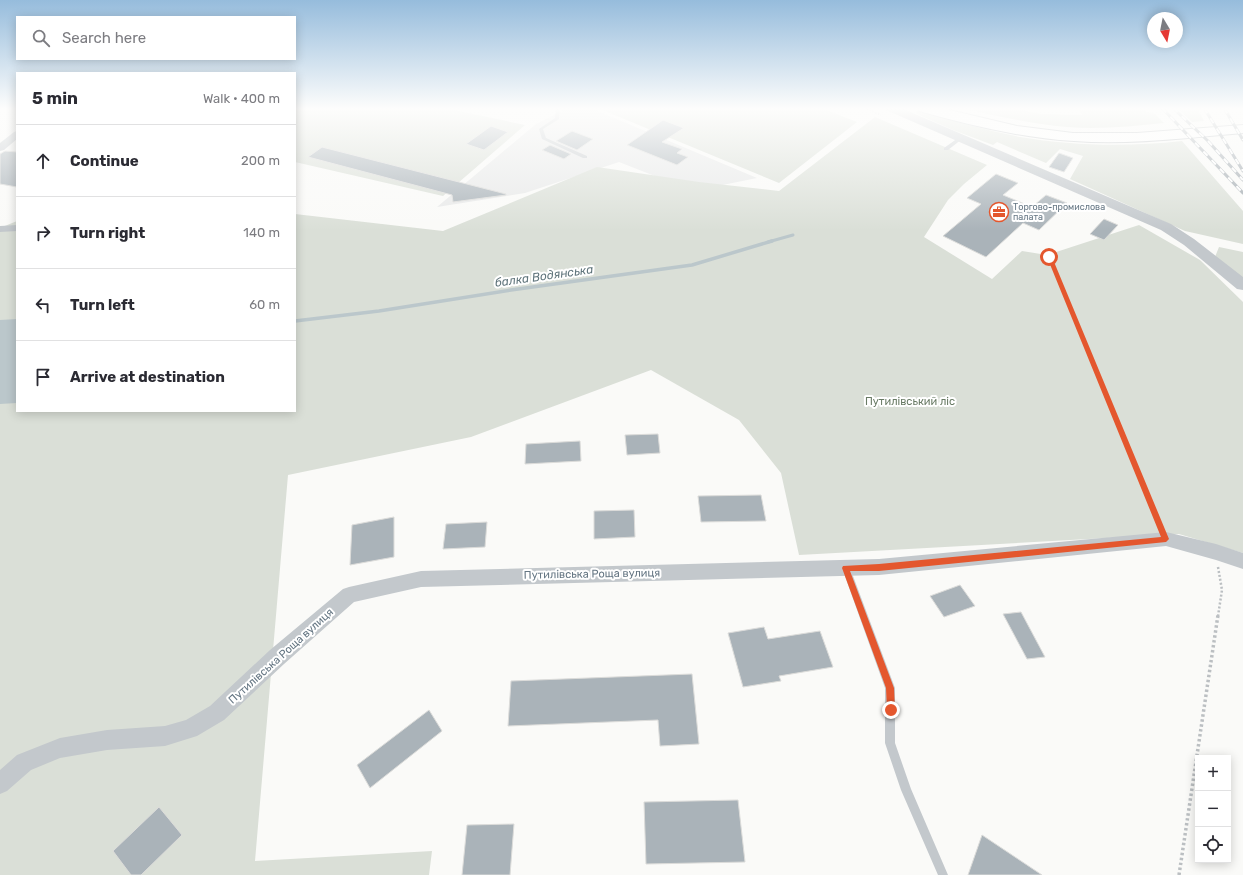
<!DOCTYPE html>
<html lang="en">
<head>
<meta charset="utf-8">
<style>
	body { margin:0; font-family:Rubik,sans-serif; background:#f2f2f3; color:#2b2b33 }
	.controls { position:absolute; right:12px; bottom:12px; display:grid; overflow:hidden; border-radius:0px; box-shadow:0 2px 10px #0003 }
	.controls button { width:36px; height:36px; display:grid; place-items:center; padding:0; border:0; border-bottom:1px solid #e1e1e2; background:#fff; color:#2b2b33; font:20px sans-serif }
	.compass { position:absolute; left:1147px; top:12px; width:36px; height:36px; border-radius:50%; background:#fff; box-shadow:0 2px 10px #0003; rotate:170deg }
	.stop { position:absolute; width:12px; height:12px; margin:-9px; border:3px solid #e4572e; border-radius:50%; background:#fff }
	.stop.end { background:#e4572e; border-color:#fff; box-shadow:0 1px 4px #0008 }
	.list { margin:0; padding:0; list-style:none }
	h2 { display:flex; justify-content:space-between; align-items:center; height:52px; margin:0; padding:0 16px; font-size:17px }
	h2 small { font-size:13px; font-weight:400; color:#7c7c81 }
	.list li { display:grid; grid-template-columns:26px 1fr auto; gap:12px; align-items:center; box-sizing:border-box; height:72px; padding:0 16px; border-top:1px solid #e1e1e2 }
	.list b { display:block; font-size:15px; white-space:nowrap }
	.list em { font-size:13px; font-style:normal; color:#7c7c81 }
	.icon { flex:none; width:22px; height:22px; fill:none; stroke:currentColor; stroke-width:2; stroke-linecap:round; stroke-linejoin:round }
	.map { position:relative; flex:none; width:1243px; height:875px; overflow:hidden }
	.search { position:absolute; background:#fff; box-shadow:0 2px 10px #0003; left:16px; top:16px; width:280px; height:44px; display:flex; align-items:center; gap:10px; box-sizing:border-box; padding:0 14px; border-radius:0px; color:#7c7c81; font-size:15px }
	.panel { position:absolute; background:#fff; box-shadow:0 2px 10px #0003; left:16px; top:72px; width:280px; height:340px; border-radius:0px }
	.map>svg:first-child { display:block }
</style>
</head>
<body>
<div class="map">
<svg width="1243" height="875" viewBox="0 0 1243 875">
	<rect width="100%" height="100%" fill="#fafaf8"/>
	<path fill="#e8e9e9" d="M566,109H593L757,178L693,191L619,162L525,193L437,207L536,124Z"/>
	<path fill="#dadfd7" d="M821,108L857,122L779,183L600,109Z
		M1012,108L1041,114L1082,115L1079,109H1144L1145,111L1155,114L1164,123C1132,126 1099,130 1067,127C1032,124 998,116 964,109Z
		M295,109H449L525,125L443,196L295,162Z
		M1178,109H1198L1204,121L1192,122Z
		M917,111C951,120 985,130 1020,137C1073,146 1128,147 1182,141L1243,211V244L1185,231L1070,179L1083,156L1060,149L1046,163L997,142L993,145L953,130L917,114L915,112Z
		M875,117L987,165L964,184L948,200L924,237L992,279L1022,251L1047,255L1139,225L1200,260L1243,302V553L1179,534L799,555L781,473L739,420L651,370L471,437L288,475L255,861L432,851L429,875H0V228L17,221V411H295V214L443,231L597,167L699,182L779,191Z
		M1219,247L1243,252V280L1215,257Z"/>
	<path fill="#bbc7cb" d="M17,319V403L0,404V320Z"/>
	<g fill="none" stroke-linecap="round" stroke-linejoin="round">
		<path stroke="#bbc7cb" stroke-width="3" d="M768,242L793,235"/>
		<path stroke="#bbc7cb" stroke-width="3.5" d="M295,321L379,311L511,290L692,265L772,241"/>
	</g>
	<path fill="#aab3b9" stroke="#dcdcda" d="M663,120L684,128L662,142L682,149L677,153L688,157L677,165L627,145Z
		M491,126L508,132L484,150L466,144Z
		M572,131L593,139L577,150L556,141Z
		M550,145L571,154L564,159L542,150Z
		M322,147L506,194V195L453,202L452,195L308,157Z
		M5,151L17,152V187L0,184V154Z
		M1059,153L1073,158L1064,172L1049,167Z
		M996,174L1018,183L1003,195L1032,207L1046,195L1067,203L1039,230L1023,223L986,257L943,236L981,204L967,198Z
		M1104,219L1118,225L1104,240L1090,234Z
		M658,434L660,453L627,455L625,435Z
		M580,441L581,461L525,464L526,444Z
		M761,495L766,521L701,522L698,496Z
		M634,510L635,537L594,539V511Z
		M394,517V557L350,565L352,525Z
		M487,522L485,547L443,549L446,524Z
		M960,585L975,606L944,617L930,596Z
		M1021,612L1045,657L1027,659L1003,614Z
		M764,627L768,639L820,631L833,667L779,676L781,681L743,687L728,633Z
		M692,674L699,744L660,746L658,720L508,726L511,681Z
		M429,710L442,731L370,788L357,765Z
		M738,800L745,862L646,864L644,802Z
		M159,807L182,835L141,875H131L113,851Z
		M514,824L510,875H462L467,825Z
		M982,835L1042,875H968Z"/>
	<g fill="none" stroke-linecap="round" stroke-linejoin="round">
		<g stroke="#b5babe" stroke-width="2">
			<path id="primary" d="M918,108H941L1017,126L1073,133H1137L1243,125V133C1187,138 1130,145 1074,141C1021,138 970,125 919,111Z"/>
		</g>
		<path stroke="#bbbfc2" stroke-width="1.5" stroke-dasharray="1.5 1.5" stroke-linecap="butt" d="M864,108L881,115"/>
		<path stroke="#bbbfc2" stroke-width="2" stroke-dasharray="1.5 1.5" stroke-linecap="butt" d="M1049,257L1112,409"/>
		<path stroke="#bbbfc2" stroke-width="2.5" stroke-dasharray="2 2" stroke-linecap="butt" d="M1112,408L1161,527
			M1218,567L1222,590L1218,616"/>
		<path stroke="#bbbfc2" stroke-width="3.5" stroke-dasharray="2.5 2.5" stroke-linecap="butt" d="M1179,875L1218,615"/>
		<path fill="#c3c8cc" fill-rule="evenodd" d="M556,108H560L559,119L543,129L546,138L587,156V158H583L542,139L539,129L555,118Z
			M958,138L962,139L948,150H944V148Z
			M846,564L849,565L850,568L895,688V743L911,789L948,875H938L901,790L885,743V688L842,568L843,565Z"/>
		<path fill="#c3c8cc" fill-rule="evenodd" d="M17,131V139L4,150L0,151V143L14,132Z
			M17,225V231L0,232V226Z
			M1166,532L1216,544L1243,553V569L1216,560L1166,546L879,575L421,587L354,602L284,664L224,720L197,736L165,746L107,750L60,758L31,770L7,791L0,794V770L17,755L60,738L107,730L165,726L186,720L210,706L270,650L343,589L349,587L421,571L879,559Z"/>
		<path fill="#c3c8cc" fill-rule="evenodd" d="M884,108H901L1171,224L1194,239L1243,277V290L1237,289L1184,245L1161,230L886,110Z"/>
		<use href="#primary" fill="#fff" fill-rule="evenodd"/>
		<g stroke="#a2aab0" stroke-width="3">
			<path id="rail" d="M1162,108L1243,193
				M1173,108L1208,141L1243,180
				M1204,108L1243,171
				M1224,108L1243,140"/>
		</g>
		<use href="#rail" stroke="#fff" stroke-width="2" stroke-dasharray="6" stroke-linecap="butt"/>
	</g>
	<linearGradient id="sky" x2="0" y2="1"><stop stop-color="#96bcdc"/><stop offset="0.47" stop-color="#fdfdfc"/><stop offset="1" stop-color="#fdfdfc" stop-opacity="0"/></linearGradient>
	<rect width="1243" height="231" fill="url(#sky)"/>
	<path fill="#e4572e" d="M1049,256L1052,257L1169,539L1166,542L879,571H850L894,688L895,710L894,713L891,714L888,713L887,710L886,688L842,568L843,566L879,564L1161,537L1047,257Z"/>
	<defs>
		<g id="office-ring" transform="scale(1)"><circle r="9.5" fill="#fff" stroke="#e4572e" stroke-width="1.5"/><path d="M-6-3h4V-5.5h4V-3h4V5H-6ZM-1-4.5V-3h2v-1.5ZM-6 0V1H6V0Z" fill="#e4572e"/></g>
	</defs>
	<g fill-rule="evenodd">
		<use href="#office-ring" x="999" y="212"/>
	</g>
	<g text-anchor="middle" dominant-baseline="central" stroke-width="4" stroke-linejoin="round" paint-order="stroke">
		<g font-size="9" fill="#657683" stroke="#fff" text-anchor="start">
			<text x="1013" y="207">Торгово-промислова<tspan x="1013" dy="10">палата</tspan></text>
		</g>
		<g font-size="11" fill="#687a64" stroke="#fff">
			<text x="910" y="401">Путилівський ліс</text>
		</g>
		<g font-size="11" fill="#657683" stroke="#fff">
			<text transform="translate(592 574) rotate(-1)">Путилівська Роща вулиця</text>
			<text transform="translate(281 656) rotate(-42)">Путилівська Роща вулиця</text>
		</g>
		<g font-size="12" font-style="italic" fill="#60757c" stroke="#fff">
			<text transform="translate(544 276) rotate(-8)">балка Водянська</text>
		</g>
	</g>
</svg>
<div class="controls">
<button>+</button>
<button>−</button>
<button><svg class="icon" aria-label="locate" viewBox="0 0 24 24"><circle cx="12" cy="12" r="6"/><path d="M12 2v4M12 18v4M2 12h4M18 12h4"/></svg></button>
</div>
<svg class="compass" viewBox="-18 -18 36 36"><path d="M0-13l5 13h-10z" fill="#e53935"/><path d="M0 13l5-13h-10z" fill="#7c7c81"/></svg>
<div class="stop" style="left:1049px;top:257px"></div>
<div class="stop end" style="left:891px;top:710px"></div>
<div class="search"><svg class="icon" aria-label="search" viewBox="0 0 24 24"><circle cx="10" cy="10" r="6"/><path d="M15 15l6 6"/></svg>Search here</div>
<section class="panel">
<h2>5 min<small>Walk · 400 m</small></h2>
<ul class="list">
<li><svg class="icon" aria-label="ahead" viewBox="0 0 24 24"><path d="M12 20V5M6 11l6-6 6 6"/></svg><div><b>Continue</b></div><em>200 m</em></li>
<li><svg class="icon" aria-label="right" viewBox="0 0 24 24"><path d="M7 20v-9h11M14 6l5 5-5 5"/></svg><div><b>Turn right</b></div><em>140 m</em></li>
<li><svg class="icon" aria-label="left" viewBox="0 0 24 24"><path d="M17 20v-9H6M10 6l-5 5 5 5"/></svg><div><b>Turn left</b></div><em>60 m</em></li>
<li><svg class="icon" aria-label="arrive" viewBox="0 0 24 24"><path d="M6 21V4h12l-3 4 3 4H6"/></svg><div><b>Arrive at destination</b></div></li>
</ul>
</section>
</div>
</body>
</html>
